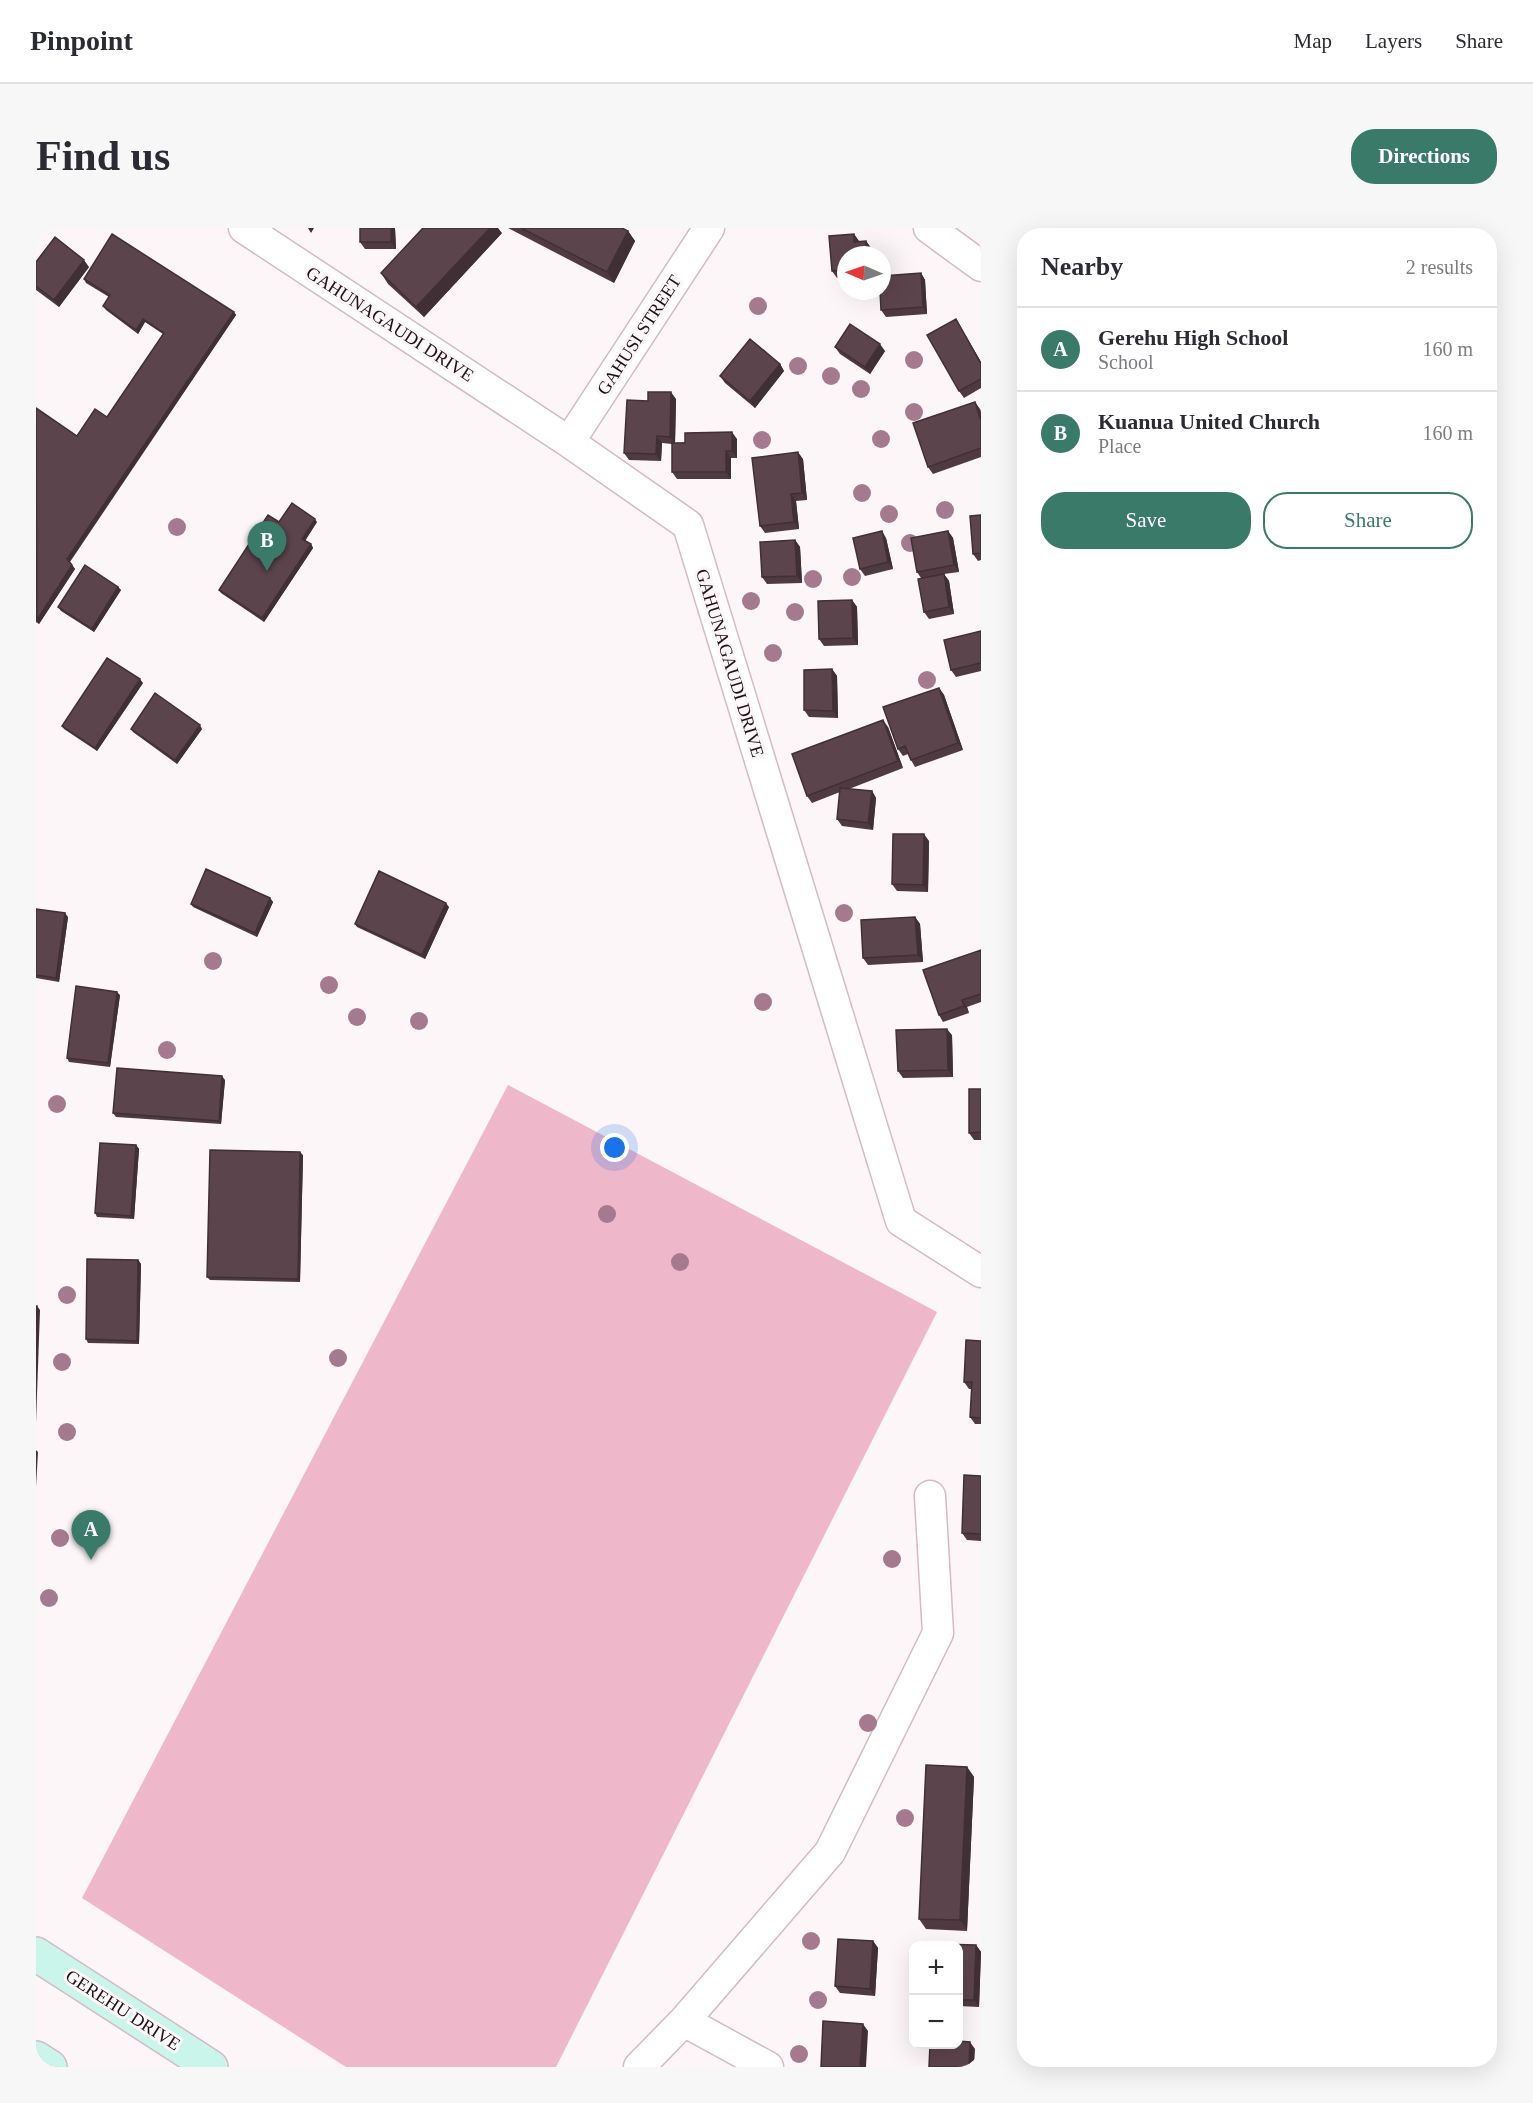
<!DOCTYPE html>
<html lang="en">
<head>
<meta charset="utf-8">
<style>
	body { margin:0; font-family:"Times New Roman",serif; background:#f7f7f7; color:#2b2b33 }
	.controls { position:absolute; right:18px; bottom:18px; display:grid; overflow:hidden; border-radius:12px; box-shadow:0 6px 24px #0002 }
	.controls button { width:54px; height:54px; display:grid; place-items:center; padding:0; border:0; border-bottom:2px solid #e1e1e2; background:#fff; color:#2b2b33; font:30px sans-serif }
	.compass { position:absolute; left:801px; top:18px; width:54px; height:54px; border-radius:50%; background:#fff; box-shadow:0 6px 24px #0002; rotate:272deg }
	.you { position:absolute; left:579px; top:920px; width:21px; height:21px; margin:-15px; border:4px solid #fff; border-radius:50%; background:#1a73e8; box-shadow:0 0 0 9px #1a73e833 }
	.badge { display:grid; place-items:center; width:39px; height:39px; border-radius:50%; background:#3a7a68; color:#fff; font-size:20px; font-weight:700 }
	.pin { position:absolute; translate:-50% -50px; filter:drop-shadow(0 2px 3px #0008) }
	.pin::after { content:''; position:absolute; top:32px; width:21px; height:18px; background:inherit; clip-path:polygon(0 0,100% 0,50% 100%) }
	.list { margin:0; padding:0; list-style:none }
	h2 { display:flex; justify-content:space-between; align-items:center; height:78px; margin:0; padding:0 24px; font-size:26px }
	h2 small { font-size:20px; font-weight:400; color:#7c7c81 }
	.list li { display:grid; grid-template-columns:39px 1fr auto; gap:18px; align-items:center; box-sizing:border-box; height:84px; padding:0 24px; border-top:2px solid #e1e1e2 }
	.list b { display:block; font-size:22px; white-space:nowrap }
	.list p { margin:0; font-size:20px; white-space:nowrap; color:#7c7c81 }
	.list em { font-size:20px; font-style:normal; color:#7c7c81 }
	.actions { display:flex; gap:12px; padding:18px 24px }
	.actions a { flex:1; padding:14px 0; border:2px solid #3a7a68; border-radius:24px; text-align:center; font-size:21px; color:#3a7a68 }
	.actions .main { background:#3a7a68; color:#fff }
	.map { position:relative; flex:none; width:945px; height:1839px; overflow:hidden; border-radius:24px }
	header { display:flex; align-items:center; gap:36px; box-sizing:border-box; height:84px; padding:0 30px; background:#fff; border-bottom:2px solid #e1e1e2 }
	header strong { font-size:28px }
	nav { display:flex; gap:33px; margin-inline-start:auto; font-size:21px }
	.intro { display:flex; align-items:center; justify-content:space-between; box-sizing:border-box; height:144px; padding:0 36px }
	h1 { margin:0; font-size:42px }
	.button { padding:15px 27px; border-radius:24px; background:#3a7a68; color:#fff; font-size:21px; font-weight:700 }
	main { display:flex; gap:36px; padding:0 36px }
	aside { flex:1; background:#fff; border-radius:24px; box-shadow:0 6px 24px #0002 }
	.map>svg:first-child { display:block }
</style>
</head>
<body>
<header>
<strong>Pinpoint</strong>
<nav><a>Map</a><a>Layers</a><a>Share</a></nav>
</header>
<div class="intro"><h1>Find us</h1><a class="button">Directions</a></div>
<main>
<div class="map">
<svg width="945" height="1839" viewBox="0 0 945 1839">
	<rect width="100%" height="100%" fill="#fcf6f8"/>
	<path fill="#eeb7ca" d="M472,857L901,1084L520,1839H310L46,1670Z"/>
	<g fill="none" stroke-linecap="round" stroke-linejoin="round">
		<g stroke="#d6bac3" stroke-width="33">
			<path id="street" d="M208,0L533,214L652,297L865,993L945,1044
				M893,0L945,38
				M533,214L673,0
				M648,1793L732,1839
				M603,1839L648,1793L794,1624L902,1405L894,1268"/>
		</g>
		<g stroke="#d6bac3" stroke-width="36">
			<path id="secondary" d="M0,1726L175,1839
				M0,1830L14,1839"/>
		</g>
		<use href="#street" stroke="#fff" stroke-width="30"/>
		<use href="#secondary" stroke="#caf5eb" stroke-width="33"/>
	</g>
	<g fill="#a57a8e">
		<circle cx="722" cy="78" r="9"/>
		<circle cx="878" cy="132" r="9"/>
		<circle cx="762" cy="138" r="9"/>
		<circle cx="795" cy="148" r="9"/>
		<circle cx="825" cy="161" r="9"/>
		<circle cx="878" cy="184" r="9"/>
		<circle cx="845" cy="211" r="9"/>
		<circle cx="726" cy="212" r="9"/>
		<circle cx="826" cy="265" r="9"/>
		<circle cx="909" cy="282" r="9"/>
		<circle cx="853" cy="286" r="9"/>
		<circle cx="141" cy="299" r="9"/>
		<circle cx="874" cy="315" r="9"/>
		<circle cx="816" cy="349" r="9"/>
		<circle cx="777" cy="351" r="9"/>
		<circle cx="715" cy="373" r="9"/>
		<circle cx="759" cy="384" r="9"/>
		<circle cx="737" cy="425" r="9"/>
		<circle cx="891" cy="452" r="9"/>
		<circle cx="808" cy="685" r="9"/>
		<circle cx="177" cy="733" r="9"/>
		<circle cx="293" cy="757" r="9"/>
		<circle cx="727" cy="774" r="9"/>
		<circle cx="321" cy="789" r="9"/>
		<circle cx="383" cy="793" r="9"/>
		<circle cx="131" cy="822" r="9"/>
		<circle cx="21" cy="876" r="9"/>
		<circle cx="571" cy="986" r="9"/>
		<circle cx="644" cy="1034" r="9"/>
		<circle cx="31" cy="1067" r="9"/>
		<circle cx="302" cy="1130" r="9"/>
		<circle cx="26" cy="1134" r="9"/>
		<circle cx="31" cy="1204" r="9"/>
		<circle cx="24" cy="1310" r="9"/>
		<circle cx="856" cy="1331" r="9"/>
		<circle cx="13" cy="1370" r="9"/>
		<circle cx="832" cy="1495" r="9"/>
		<circle cx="869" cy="1590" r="9"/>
		<circle cx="775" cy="1713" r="9"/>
		<circle cx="782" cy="1772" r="9"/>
		<circle cx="763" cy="1826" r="9"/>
	</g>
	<path fill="#4f3a41" d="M359,0L360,21H329L324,14Z
		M472,0H586L592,3L599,13L578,55Z
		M466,5L388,89L352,56L345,45Z
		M818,6L823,14L830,13L835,20L836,27H810V49L801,50L796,43L793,8Z
		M0,34L53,39L23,79L0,62Z
		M885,45L889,52L891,86L850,89L845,82Z
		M48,51L198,84L200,87L34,334L39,341L3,396L0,394V180L41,208L71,189L127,106L109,94L102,106L70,82L67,78L73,69L50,55Z
		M920,91L945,134V160L928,170L923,163Z
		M799,119L849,123L834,146L804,126Z
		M744,136L748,143L719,180L689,155L684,148Z
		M640,171L639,215L701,211V230H695V251H641L636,244V216L626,215L625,233L593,232L588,225L612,173Z
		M944,181L945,185V229L897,246L892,239Z
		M767,231L771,272L760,273L763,301L729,305L724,298Z
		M945,287V332L942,333L937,326Z
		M243,294H281L269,313L275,316L277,320L228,394L185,365L183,362Z
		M912,303L917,310L923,344L908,346L913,353L918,386L893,391L888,384L885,350L881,344Z
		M850,310L857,341L829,348L824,341Z
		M759,312L764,319L766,355L731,356L726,349Z
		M82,359L85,362L58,404L25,383L22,379Z
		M816,372L821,379L822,417L788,418L783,411Z
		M945,403V443L920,449L915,442Z
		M796,441L801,448L802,490L773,489L768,482Z
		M107,455L61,523L28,501L26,498Z
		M903,460L908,467L927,522L879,539L875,532L872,526L867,528L862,521Z
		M852,499L867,540L813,561L836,563L840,570L837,602L806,598L801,591L804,564L776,575L771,568Z
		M95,501H166L141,536L97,504Z
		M893,613L892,664L861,663L856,656Z
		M234,670L237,674L221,709L157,679L155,676Z
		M413,679L389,731L321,699L319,696Z
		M0,681L32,689L23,754L0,750Z
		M879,689L884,696L887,734L832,737L827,730Z
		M945,722V774L931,779L933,785L907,794L903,787Z
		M84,767L74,839L33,834L31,830Z
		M916,807L917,849L867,850L862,843Z
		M189,852L185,896L80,889L77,885Z
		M945,861V912H938L933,905Z
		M100,917L103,921L98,991L61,989L59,985Z
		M267,927L264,1054L174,1052L171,1049Z
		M102,1032L105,1036L103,1116L52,1115L50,1111Z
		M945,1113V1196H939L934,1189L936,1161H933L928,1154Z
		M945,1248V1313L931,1312L926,1305Z
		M931,1539L938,1549L931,1703L890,1701L883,1691Z
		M837,1713L842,1720L839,1768L804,1765L799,1758Z
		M940,1717L945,1724L943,1779L922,1778V1718Z"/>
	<path fill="#403035" d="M272,0H278L275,5Z
		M355,0H359L360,21L355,14Z
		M454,0H462L466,5L388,89L380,79Z
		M592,3L599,13L578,55L571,44Z
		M818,6L823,13V21L818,14Z
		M830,13L835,20L836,27H831Z
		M48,32L53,39L23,79L18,72Z
		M885,45L889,52L891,86L887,79Z
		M198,84L200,87L33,334L31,331Z
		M107,91L109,94L102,106L100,102Z
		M920,91L945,134V136Z
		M844,116L849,123L834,146L829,139Z
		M744,136L748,143L719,180L714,173Z
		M635,164L640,171L639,216L634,209Z
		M939,174L944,181L945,185V193Z
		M696,204L701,211V230L696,223Z
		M621,208L626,215L625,233L620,226Z
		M690,223L695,230V251L690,244Z
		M762,224L767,231L771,272L766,265Z
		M755,266L760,273L763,301L758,294Z
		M279,291L281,294L268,314L266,311Z
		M846,303L850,310L857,341L852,334Z
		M912,303L917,310L923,344L918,337Z
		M759,312L764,319L766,355L761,348Z
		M275,316L277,320L228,394L226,390Z
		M36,337L39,341L3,396L1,392Z
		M908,346L913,353L918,386L913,379Z
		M82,359L85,362L58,404L56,401Z
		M816,372L821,379L822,417L817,410Z
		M796,441L801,448L802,490L797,483Z
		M104,451L107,455L61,523L59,520Z
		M903,460L908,467L927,522L922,515Z
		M847,492L852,499L867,540L862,533Z
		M164,497L166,501L141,536L139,532Z
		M836,563L840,570L837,602L832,595Z
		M888,606L893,613L892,664L887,657Z
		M234,670L237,674L221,709L219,705Z
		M410,675L413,679L389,731L386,727Z
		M29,685L32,689L23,754L20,750Z
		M879,689L884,696L887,734L882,727Z
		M81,764L84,767L74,839L72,835Z
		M926,772L931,779L933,785L928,778Z
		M911,801L916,807L917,849L912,842Z
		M186,848L189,852L185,896L183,893Z
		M100,917L103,921L98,991L95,988Z
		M264,924L267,927L264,1054L262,1051Z
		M102,1032L105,1036L103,1116L101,1113Z
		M1,1078L4,1082L0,1195V1112Z
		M0,1222L2,1224L0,1259Z
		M931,1539L938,1549L931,1703L924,1692Z
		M837,1713L842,1720L839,1768L834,1761Z
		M940,1717L945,1724L943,1779L938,1772Z
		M827,1796L832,1803L830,1839H824Z
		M934,1814L939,1821L938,1839H933Z"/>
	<path fill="#5c444c" stroke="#403035" stroke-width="1.5" d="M324,0H355V14H324Z
		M387,0H454L380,79L345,45Z
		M485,0H586L592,3L571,44Z
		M76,6L198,84L31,331L36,337L1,392L0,180L41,208L59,181L71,189L128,105L107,91L100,102L67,78L74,67L48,51Z
		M818,6V14L830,13L831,27H810V42L796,43L793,8Z
		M19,9L48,32L18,72L0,58V34Z
		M885,45L887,79L845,82L844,63H846V48Z
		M920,91L945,136V151L923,163L891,107Z
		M814,96L844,116L829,139L799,119Z
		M714,111L744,136L714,173L684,148Z
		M612,164H635L634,209L621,208L620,226L588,225L591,172L612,173Z
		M939,174L945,193V220L892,239L877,195Z
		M696,204V223H690V244H636V215H649V205Z
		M762,224L766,265L755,266L758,294L724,298L716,230Z
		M256,275L279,291L266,311L275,316L226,390L183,362L232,287L243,294Z
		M945,287V325L937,326L934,288Z
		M846,303L852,334L824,341L817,310Z
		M912,303L918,337L881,344L875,310Z
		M759,312L761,348L726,349L724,314Z
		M49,337L82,359L56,401L22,379Z
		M908,346L913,379L888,384L882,351Z
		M816,372L817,410L783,411L782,373Z
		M945,403V435L915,442L908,412Z
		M71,430L104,451L59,520L26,498Z
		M796,441L797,483L768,482V442Z
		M903,460L922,515L875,532L869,518L862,521L847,479Z
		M119,465L164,497L139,532L95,501Z
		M847,492L862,533L771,568L756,526Z
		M804,560L836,563L832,595L801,591Z
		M857,606H888L887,657L856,656Z
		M170,641L234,670L219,705L155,676Z
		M343,643L410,675L386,727L319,696Z
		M0,681L29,685L20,750L0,747Z
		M879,689L882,727L827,730L825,692Z
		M945,722V766L926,772L928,778L903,787L887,742Z
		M40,758L81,764L72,835L31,830Z
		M911,801L912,842L862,843L860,802Z
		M81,840L186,848L183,893L77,885Z
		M933,861H945V904L933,905Z
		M64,915L100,917L95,988L59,985Z
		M174,922L264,924L262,1051L171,1049Z
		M51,1031L102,1032L101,1113L50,1111Z
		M0,1078H1L0,1112Z
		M930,1112L945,1113V1190L934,1189L936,1154H928Z
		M928,1247L945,1248V1306L926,1305Z
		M890,1537L931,1539L924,1692L883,1691Z
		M802,1711L837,1713L834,1761L799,1758Z
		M901,1716L940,1717L938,1772H922V1718H901Z
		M787,1793L827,1796L824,1839H785Z
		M922,1813L934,1814L933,1839H893L894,1816H922Z"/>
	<g text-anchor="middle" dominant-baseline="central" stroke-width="6" stroke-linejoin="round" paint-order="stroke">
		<g font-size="18" fill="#1d1317" stroke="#fcf6f8">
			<text transform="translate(354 96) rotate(33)">GAHUNAGAUDI DRIVE</text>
			<text transform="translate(603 107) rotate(-57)">GAHUSI STREET</text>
			<text transform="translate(694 435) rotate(73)">GAHUNAGAUDI DRIVE</text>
			<text transform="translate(87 1782) rotate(33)">GEREHU DRIVE</text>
		</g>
	</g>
</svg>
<div class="controls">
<button>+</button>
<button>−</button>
</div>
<svg class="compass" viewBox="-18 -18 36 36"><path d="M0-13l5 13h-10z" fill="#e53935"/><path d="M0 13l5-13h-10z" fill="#7c7c81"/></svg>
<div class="you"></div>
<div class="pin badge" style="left:55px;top:1332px">A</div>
<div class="pin badge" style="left:231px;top:343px">B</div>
</div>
<aside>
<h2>Nearby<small>2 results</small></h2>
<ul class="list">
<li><span class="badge">A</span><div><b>Gerehu High School</b><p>School</p></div><em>160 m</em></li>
<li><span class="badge">B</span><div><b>Kuanua United Church</b><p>Place</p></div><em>160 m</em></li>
</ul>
<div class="actions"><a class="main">Save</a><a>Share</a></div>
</aside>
</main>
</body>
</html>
